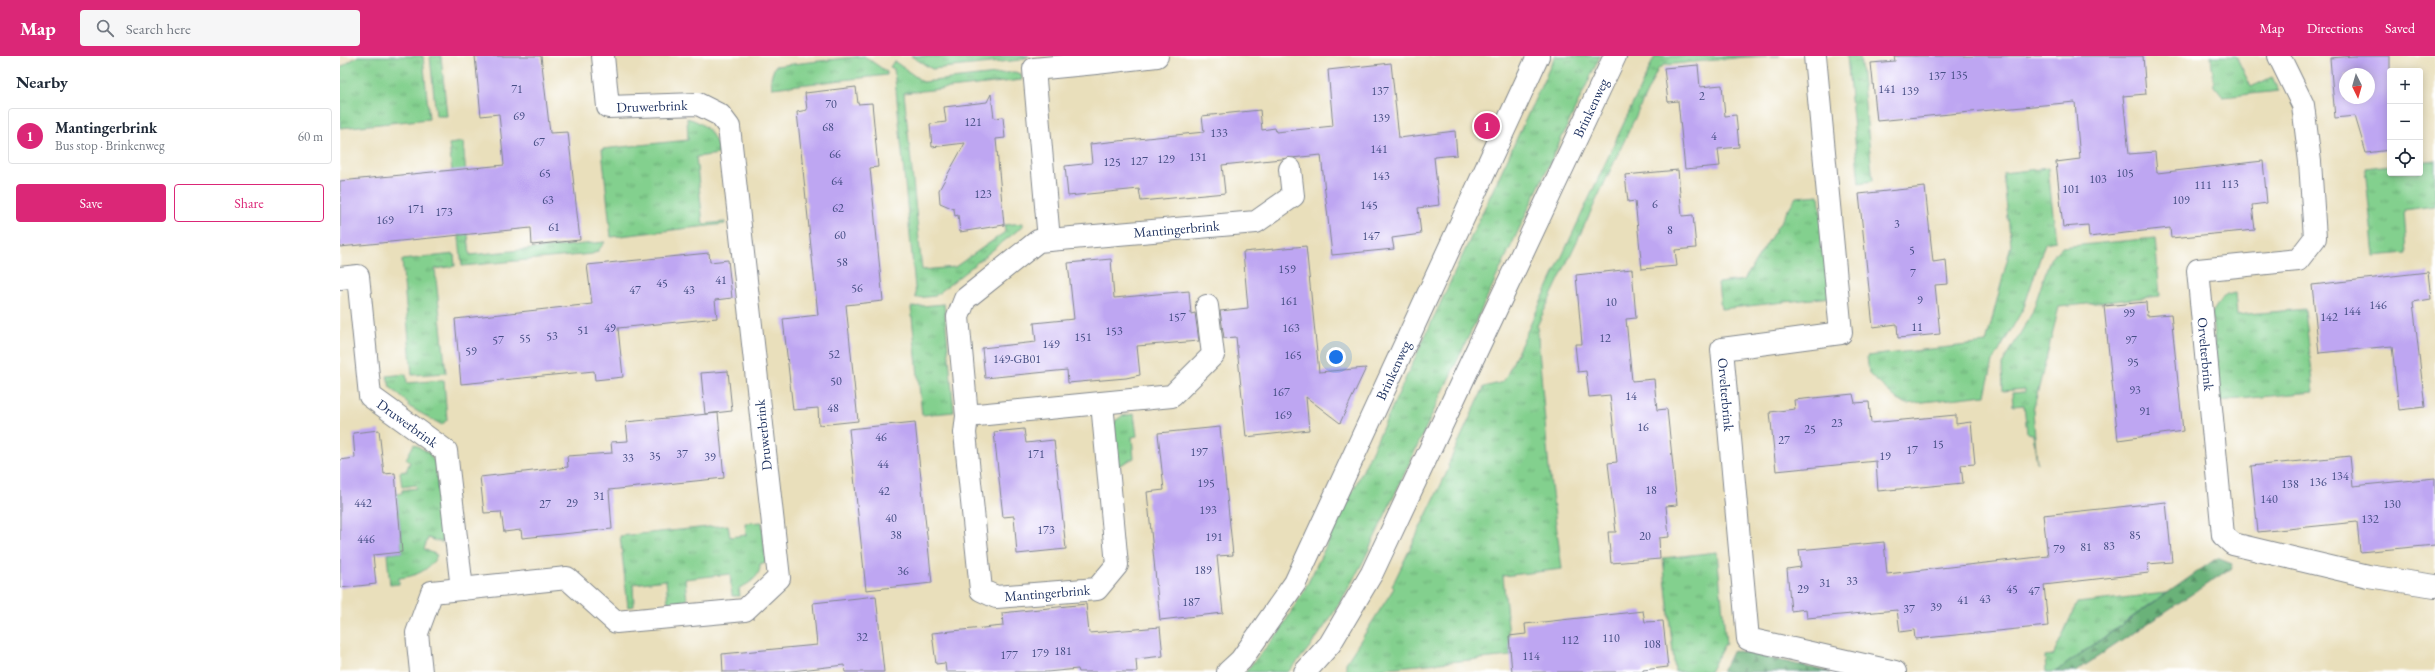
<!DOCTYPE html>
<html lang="en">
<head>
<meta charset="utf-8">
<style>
	body { margin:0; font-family:"EB Garamond",serif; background:#f6f6f7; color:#1f2937 }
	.controls { position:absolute; right:12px; top:12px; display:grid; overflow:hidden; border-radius:4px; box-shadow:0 2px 10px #0003 }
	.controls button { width:36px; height:36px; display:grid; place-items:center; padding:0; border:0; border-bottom:1px solid #e0e1e3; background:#fff; color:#1f2937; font:20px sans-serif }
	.compass { position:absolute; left:1999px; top:12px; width:36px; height:36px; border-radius:50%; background:#fff; box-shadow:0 2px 10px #0003; rotate:175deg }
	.you { position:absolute; left:996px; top:301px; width:14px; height:14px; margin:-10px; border:3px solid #fff; border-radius:50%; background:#1a73e8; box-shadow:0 0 0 6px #1a73e833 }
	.badge { display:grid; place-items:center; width:26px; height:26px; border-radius:50%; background:#db2777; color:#fff; font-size:13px; font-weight:700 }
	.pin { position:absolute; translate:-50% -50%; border:2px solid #fff; box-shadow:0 1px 4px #0006 }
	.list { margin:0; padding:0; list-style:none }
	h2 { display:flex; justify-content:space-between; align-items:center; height:52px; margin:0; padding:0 16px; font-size:17px }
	h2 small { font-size:13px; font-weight:400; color:#747a83 }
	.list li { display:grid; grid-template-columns:26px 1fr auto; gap:12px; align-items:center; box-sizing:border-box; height:56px; margin:0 8px 8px; padding:0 8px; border:1px solid #e0e1e3; border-radius:4px }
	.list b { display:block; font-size:15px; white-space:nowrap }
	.list p { margin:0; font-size:13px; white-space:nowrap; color:#747a83 }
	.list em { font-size:13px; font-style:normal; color:#747a83 }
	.actions { display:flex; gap:8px; padding:12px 16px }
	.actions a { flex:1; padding:9px 0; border:1px solid #db2777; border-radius:4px; text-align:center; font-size:14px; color:#db2777 }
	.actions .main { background:#db2777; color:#fff }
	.icon { flex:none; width:22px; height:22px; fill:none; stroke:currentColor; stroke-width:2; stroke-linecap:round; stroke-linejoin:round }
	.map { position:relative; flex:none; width:2095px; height:616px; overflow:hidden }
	header { display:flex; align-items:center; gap:24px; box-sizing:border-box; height:56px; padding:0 20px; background:#db2777; color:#fff }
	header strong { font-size:19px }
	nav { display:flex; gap:22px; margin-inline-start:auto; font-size:14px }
	.search { width:280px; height:36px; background:#f6f6f7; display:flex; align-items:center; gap:10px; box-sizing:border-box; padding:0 14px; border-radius:4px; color:#747a83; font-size:15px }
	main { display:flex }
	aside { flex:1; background:#fff }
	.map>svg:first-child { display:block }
</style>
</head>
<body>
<header>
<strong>Map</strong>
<div class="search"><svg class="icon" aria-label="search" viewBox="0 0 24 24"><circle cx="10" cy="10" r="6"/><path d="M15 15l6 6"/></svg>Search here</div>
<nav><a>Map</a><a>Directions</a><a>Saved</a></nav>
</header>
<main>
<aside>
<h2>Nearby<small></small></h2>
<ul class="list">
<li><span class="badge">1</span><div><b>Mantingerbrink</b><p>Bus stop · Brinkenweg</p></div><em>60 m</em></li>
</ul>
<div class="actions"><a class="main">Save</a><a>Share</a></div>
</aside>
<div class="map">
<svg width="2095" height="616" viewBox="0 0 2095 616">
	<defs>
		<pattern id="grass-tufts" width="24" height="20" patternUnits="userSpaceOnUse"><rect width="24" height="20" fill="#83d08e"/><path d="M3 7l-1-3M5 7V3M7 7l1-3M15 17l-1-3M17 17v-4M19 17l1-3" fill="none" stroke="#6aa977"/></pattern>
		<pattern id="forest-firs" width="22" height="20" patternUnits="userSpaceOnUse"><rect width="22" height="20" fill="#6ab279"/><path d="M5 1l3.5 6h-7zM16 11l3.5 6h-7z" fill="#569166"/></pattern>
	</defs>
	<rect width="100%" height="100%" fill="#fff"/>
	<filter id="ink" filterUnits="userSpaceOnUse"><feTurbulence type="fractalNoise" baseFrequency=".025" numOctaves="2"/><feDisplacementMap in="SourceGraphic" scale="8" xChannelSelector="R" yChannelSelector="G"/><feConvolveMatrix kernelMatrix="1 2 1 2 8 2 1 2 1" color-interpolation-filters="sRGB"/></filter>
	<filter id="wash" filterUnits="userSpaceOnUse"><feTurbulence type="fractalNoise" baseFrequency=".012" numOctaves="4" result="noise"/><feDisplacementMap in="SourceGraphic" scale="16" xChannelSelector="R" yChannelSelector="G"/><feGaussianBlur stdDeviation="0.9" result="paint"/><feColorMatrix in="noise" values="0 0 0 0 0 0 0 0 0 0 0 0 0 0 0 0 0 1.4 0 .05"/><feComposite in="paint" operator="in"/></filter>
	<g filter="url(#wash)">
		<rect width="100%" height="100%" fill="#e9dfbb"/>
		<path fill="url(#grass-tufts)" stroke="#4f8076" d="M18,0H83L89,63L0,72V12Z
			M90,0H101L107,60H96Z
			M524,0L547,16V19L432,32L431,21L435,10Z
			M571,0H689L680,4L592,13Z
			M1215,0H1260L1024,504C1002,544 981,582 948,616H905L940,575L968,527L1024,412Z
			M1315,0H1440L1405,1L1324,9L1318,13L1197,270L1209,414L1222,513L1163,520L1171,600L1006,616V607L1054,532L1052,530L1109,412L1108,409L1144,331L1163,326L1166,321Z
			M1507,0H1520L1533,125L1519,127Z
			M1871,0H1896L1911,31L1932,21L1939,35L1883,41L1874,30Z
			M554,5L583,26L675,16L681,18L682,24L564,37L582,214L615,211L665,176L664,169L683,167V170L595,240L576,242L554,13L550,11Z
			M347,62C366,67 376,79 379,98L356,101L363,168L385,166V168L271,181L262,93L348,84Z
			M123,86L128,140L127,169L130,199L265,186L257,196L252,198L122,210L109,88Z
			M2095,104V150L2064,154L2067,197L2034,200L2025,112L2050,109V117H2080V106Z
			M1708,112L1716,185L1705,187L1684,251L1653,306L1645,339L1566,348L1558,344L1529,318L1527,300L1646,287L1671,189L1663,117Z
			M1479,139L1490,241L1381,253L1378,227L1404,224L1456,141Z
			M1815,182L1820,240L1719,251L1693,355L1697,407L1693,378L1687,377L1684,349L1673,350L1672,337L1685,336V333L1663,335L1662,309L1692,257L1710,203L1721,191Z
			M114,198L115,210L95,213L106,317L72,319L62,204Z
			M1895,237L1897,259L1965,253L1974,336L1879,345L1872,257L1881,243L1887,239Z
			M604,248L614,356L582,359L571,251Z
			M66,318L67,327L104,324L107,364L102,369L68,350L69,348L50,331L47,320Z
			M794,358L797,380L792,381L794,402L778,410L774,369L775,365L782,360Z
			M74,388L89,397L95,407L103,482L102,487L88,482L84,493L97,499C91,514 74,521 59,522V528L50,529L47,498L62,496L57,438L62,437V434L77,432L76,429L62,431L60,416L66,415L70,406L66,403Z
			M422,466L426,506L420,508C421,520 410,528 399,532L400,540H392L390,518L345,523L347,545L328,547L326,524L293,528L294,550L288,551L280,480L388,469L390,481L406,479L405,467Z
			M1377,496L1386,588L1384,589L1370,616H1335L1323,502Z
			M1826,537L1715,616H1706L1705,601L1713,600L1737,547Z"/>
		<path fill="url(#forest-firs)" stroke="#42706c" d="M1877,502L1892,508L1891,512L1735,616H1715Z
			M1393,594L1398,595L1490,616H1382Z"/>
		<g id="blocks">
			<path fill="#bea6f2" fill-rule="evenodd" d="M135,0H201L210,77L228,76L240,184L192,189L191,172L0,191V125L164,109L159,58L141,60Z
				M1554,0H1803L1806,38L1783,40L1789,98L1815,96L1817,117L1923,105L1927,147L1912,149L1915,174L1831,182L1830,172L1749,181L1748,169L1723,171L1716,106L1740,103L1735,46L1537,65L1531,7L1555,5Z
				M2013,0H2050V94L2026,97L2015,60L1995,62L1990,2ZM2005,18H2029V42H2005Z
				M1051,7L1059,82L1115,75L1117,99L1094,101L1099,149L1078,152L1081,178L1052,182L1054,193L992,199L981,99L882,109L885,137L801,145L799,133L728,140L725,110L752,107L750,88L864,76L862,60L920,54L922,74L935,72L936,76L993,70L988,14Z
				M1358,9L1360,31L1382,29L1385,60L1396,59L1399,91L1378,93L1380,110L1345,113L1338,45L1328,46L1324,12Z
				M516,31L518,48L532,47L538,111L530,112L543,245L506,249L518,365L479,369L478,352L453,354L443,263L478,259L457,56L467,54L465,37Z
				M651,38L654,62L663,61L665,82L656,83L664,169L620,176L618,159L615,160L614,153L600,147L599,134L625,87L592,91L590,68L606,66L604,51L647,46Z
				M1338,114L1342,160L1353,159L1356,192L1335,194L1337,210L1302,213L1295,145L1288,146L1285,119Z
				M1585,131L1593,206L1606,204L1608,228L1595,229L1600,278L1558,282L1557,268L1533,271L1519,138Z
				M966,190L979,316L1026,312L1000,367L966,341L969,374L906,381L896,281L884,282L880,255L908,252L903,196Z
				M369,197L370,206L388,204L392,242L375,244L377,262L278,272L283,321L255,324L254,315L121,328L115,263L252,248L247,209Z
				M771,203L774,242L849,235L851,258L855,257L859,285L797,290L800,319L786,322L728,327L727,314L645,322L642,292L696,286L694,267L734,263L728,207Z
				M1292,213L1296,262L1286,263L1292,325L1314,323L1317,354L1327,353L1337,449L1326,450L1329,481L1319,482L1320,503L1271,507L1268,476H1276L1268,407L1277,406L1270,339L1249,341L1246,315L1238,316L1235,288H1242L1236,219Z
				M2088,216L2091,243L2073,246L2085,351L2059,354L2052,290L1979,297L1972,229Z
				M1806,246L1807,260L1831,258L1843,375L1778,384L1764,250Z
				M388,315L392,355L365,358L361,317Z
				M1513,338L1515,347L1529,346L1531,367L1616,359V368L1631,366L1635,408L1621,409L1623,427L1538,435L1536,405L1436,415L1430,356L1455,353L1454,344Z
				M378,357L384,422L269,434L272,473L182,482L181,474L164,476L161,456L144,457L140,421L228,411L227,400L272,397L271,386L288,385L286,366Z
				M575,366L592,527L526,534L509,373Z
				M880,371L893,499L877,500L883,557L820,564L807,436L824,434L818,377Z
				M684,373L686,387L714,384L726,493L677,498L674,460L663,461L654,376Z
				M39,374L44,418L55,417L62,496L33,499L36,528L0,532V404L15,402L13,377Z
				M2010,400L2013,430L2095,422V489L2020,496L2017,466L1918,476L1911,410Z
				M1826,446L1832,506L1808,508L1809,517L1704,529L1708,570L1575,583L1574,574L1560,576L1557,554L1467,562L1466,553L1451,555L1447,513L1461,511L1459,494L1544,486L1547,518L1708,500L1703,459Z
				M536,540L544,616H505L504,609L443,616H383L382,598L477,589L473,547Z
				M746,548L749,577L820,571L823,600L796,603L797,616H739L738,613L707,616H606L605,607L596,608L592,577L663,570L662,557Z
				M1303,555L1305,566L1323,565L1328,611L1303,614V616H1172L1169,580L1186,578L1185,568Z"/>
		</g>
	</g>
	<g filter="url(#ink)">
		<use href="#blocks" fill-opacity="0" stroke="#82878c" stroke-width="1"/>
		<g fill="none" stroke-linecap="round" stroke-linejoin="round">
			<g stroke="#82878c" stroke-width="24">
				<g id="minor">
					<path id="s1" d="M755,0L756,7L694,13L709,184L698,185L625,243L618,261L627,360L625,377L641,534L656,541L757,533L777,509L762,347"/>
					<path id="s2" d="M1475,0L1501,277L1382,293L1408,583L1555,616"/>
					<path id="s3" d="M1939,0L1963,49L1970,106L1975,182L1958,204L1858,214L1883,479L1893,488L2028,520L2095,530"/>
					<path d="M756,7L817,0"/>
					<path id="s4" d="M709,184L916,166L953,140L950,113"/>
					<path id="s5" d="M0,222L18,220L30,340L106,395L122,533"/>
					<path d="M627,360L832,340L873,299L867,250"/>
					<path d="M81,616L77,577L92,536L227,522L276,566L405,554L439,522L389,71L380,59L358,48L268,51L263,0"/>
					<path id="s6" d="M888,616L901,604L955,527L1198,0"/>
					<path id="s7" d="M965,616L990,588L1032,517L1275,0"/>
				</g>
			</g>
			<use href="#minor" stroke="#fff" stroke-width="22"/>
		</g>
	</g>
	<g text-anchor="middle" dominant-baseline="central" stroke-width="4" stroke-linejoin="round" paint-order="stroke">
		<g font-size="12" fill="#444d83">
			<text x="1619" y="19">135</text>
			<text x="1597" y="20">137</text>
			<text x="177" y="33">71</text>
			<text x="1547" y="33">141</text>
			<text x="1040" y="35">137</text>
			<text x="1570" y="35">139</text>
			<text x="1362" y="40">2</text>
			<text x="491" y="48">70</text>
			<text x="179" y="60">69</text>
			<text x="1041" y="62">139</text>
			<text x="633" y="66">121</text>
			<text x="488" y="71">68</text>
			<text x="879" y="77">133</text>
			<text x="1374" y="80">4</text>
			<text x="199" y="86">67</text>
			<text x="1039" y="93">141</text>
			<text x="495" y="98">66</text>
			<text x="858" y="101">131</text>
			<text x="826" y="103">129</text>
			<text x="799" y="105">127</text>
			<text x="772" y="106">125</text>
			<text x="205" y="117">65</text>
			<text x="1785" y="117">105</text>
			<text x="1041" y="120">143</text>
			<text x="1758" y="123">103</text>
			<text x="497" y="125">64</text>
			<text x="1890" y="128">113</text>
			<text x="1863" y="129">111</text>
			<text x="1731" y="133">101</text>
			<text x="643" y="138">123</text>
			<text x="208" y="144">63</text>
			<text x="1841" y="144">109</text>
			<text x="1315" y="148">6</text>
			<text x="1029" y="149">145</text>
			<text x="498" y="152">62</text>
			<text x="76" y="153">171</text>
			<text x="104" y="156">173</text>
			<text x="45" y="164">169</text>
			<text x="1557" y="168">3</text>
			<text x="214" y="171">61</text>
			<text x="1330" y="174">8</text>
			<text x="500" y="179">60</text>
			<text x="1031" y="180">147</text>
			<text x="1572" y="194">5</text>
			<text x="502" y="206">58</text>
			<text x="947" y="213">159</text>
			<text x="1573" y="217">7</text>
			<text x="381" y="224">41</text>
			<text x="322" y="227">45</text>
			<text x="517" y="232">56</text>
			<text x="295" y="234">47</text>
			<text x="349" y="234">43</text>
			<text x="1580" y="244">9</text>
			<text x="949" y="245">161</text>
			<text x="1271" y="246">10</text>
			<text x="2038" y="249">146</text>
			<text x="2012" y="255">144</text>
			<text x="1789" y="257">99</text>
			<text x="837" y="261">157</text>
			<text x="1989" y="261">142</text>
			<text x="1577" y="271">11</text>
			<text x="270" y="272">49</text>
			<text x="951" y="272">163</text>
			<text x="243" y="274">51</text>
			<text x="774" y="275">153</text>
			<text x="212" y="280">53</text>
			<text x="743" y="281">151</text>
			<text x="185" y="282">55</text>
			<text x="1265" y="282">12</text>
			<text x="158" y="284">57</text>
			<text x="1791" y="284">97</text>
			<text x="711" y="288">149</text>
			<text x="131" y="295">59</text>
			<text x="494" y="298">52</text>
			<text x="953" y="299">165</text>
			<text x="677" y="303">149-GB01</text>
			<text x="1793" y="306">95</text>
			<text x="496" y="325">50</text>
			<text x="1795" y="334">93</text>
			<text x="941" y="336">167</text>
			<text x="1291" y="340">14</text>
			<text x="493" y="352">48</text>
			<text x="1805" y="355">91</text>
			<text x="943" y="359">169</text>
			<text x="1497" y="367">23</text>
			<text x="1303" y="371">16</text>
			<text x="1470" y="373">25</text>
			<text x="541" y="381">46</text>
			<text x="1444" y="384">27</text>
			<text x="1598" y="388">15</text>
			<text x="1572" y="394">17</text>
			<text x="859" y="396">197</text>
			<text x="342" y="398">37</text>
			<text x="696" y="398">171</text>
			<text x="315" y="400">35</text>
			<text x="1545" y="400">19</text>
			<text x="370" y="401">39</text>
			<text x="288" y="402">33</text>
			<text x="543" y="408">44</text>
			<text x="2000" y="420">134</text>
			<text x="1978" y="426">136</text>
			<text x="866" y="427">195</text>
			<text x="1950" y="428">138</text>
			<text x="1311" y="434">18</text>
			<text x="544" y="435">42</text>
			<text x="259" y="440">31</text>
			<text x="1929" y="443">140</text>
			<text x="23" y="447">442</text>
			<text x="232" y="447">29</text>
			<text x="205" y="448">27</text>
			<text x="2052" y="448">130</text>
			<text x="868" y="454">193</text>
			<text x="551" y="462">40</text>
			<text x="2030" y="463">132</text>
			<text x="706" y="474">173</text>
			<text x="556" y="479">38</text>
			<text x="1795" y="479">85</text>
			<text x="1305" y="480">20</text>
			<text x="874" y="481">191</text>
			<text x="26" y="483">446</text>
			<text x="1769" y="490">83</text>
			<text x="1746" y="491">81</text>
			<text x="1719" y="493">79</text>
			<text x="863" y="514">189</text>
			<text x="563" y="515">36</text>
			<text x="1512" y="525">33</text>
			<text x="1485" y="527">31</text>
			<text x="1463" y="533">29</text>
			<text x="1672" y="533">45</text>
			<text x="1694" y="535">47</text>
			<text x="1645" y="543">43</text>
			<text x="1623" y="544">41</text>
			<text x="851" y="546">187</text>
			<text x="1596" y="551">39</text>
			<text x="1569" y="553">37</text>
			<text x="522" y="581">32</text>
			<text x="1271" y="582">110</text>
			<text x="1230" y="584">112</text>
			<text x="1312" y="588">108</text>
			<text x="723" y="595">181</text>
			<text x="700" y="597">179</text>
			<text x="669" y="599">177</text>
			<text x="1191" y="600">114</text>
		</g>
		<g font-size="14" fill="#1b2f5e" stroke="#fff">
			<text transform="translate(312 50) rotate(-2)">Druwerbrink</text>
			<text stroke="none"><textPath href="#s7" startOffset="634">Brinkenweg</textPath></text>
			<text stroke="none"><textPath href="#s4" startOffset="128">Mantingerbrink</textPath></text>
			<text stroke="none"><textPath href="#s3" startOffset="401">Orvelterbrink</textPath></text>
			<text stroke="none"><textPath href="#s6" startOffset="346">Brinkenweg</textPath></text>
			<text stroke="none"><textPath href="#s2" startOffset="444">Orvelterbrink</textPath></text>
			<text stroke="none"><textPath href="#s5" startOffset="185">Druwerbrink</textPath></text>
			<text transform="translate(423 379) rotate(-96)">Druwerbrink</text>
			<text stroke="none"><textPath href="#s1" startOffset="707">Mantingerbrink</textPath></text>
		</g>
	</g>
</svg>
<div class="controls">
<button>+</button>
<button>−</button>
<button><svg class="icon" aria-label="locate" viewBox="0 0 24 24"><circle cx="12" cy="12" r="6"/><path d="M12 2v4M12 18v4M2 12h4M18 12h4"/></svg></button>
</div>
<svg class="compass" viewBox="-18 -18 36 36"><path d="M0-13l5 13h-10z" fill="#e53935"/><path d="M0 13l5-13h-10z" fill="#747a83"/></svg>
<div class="you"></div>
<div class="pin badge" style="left:1147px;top:70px">1</div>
</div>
</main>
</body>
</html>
